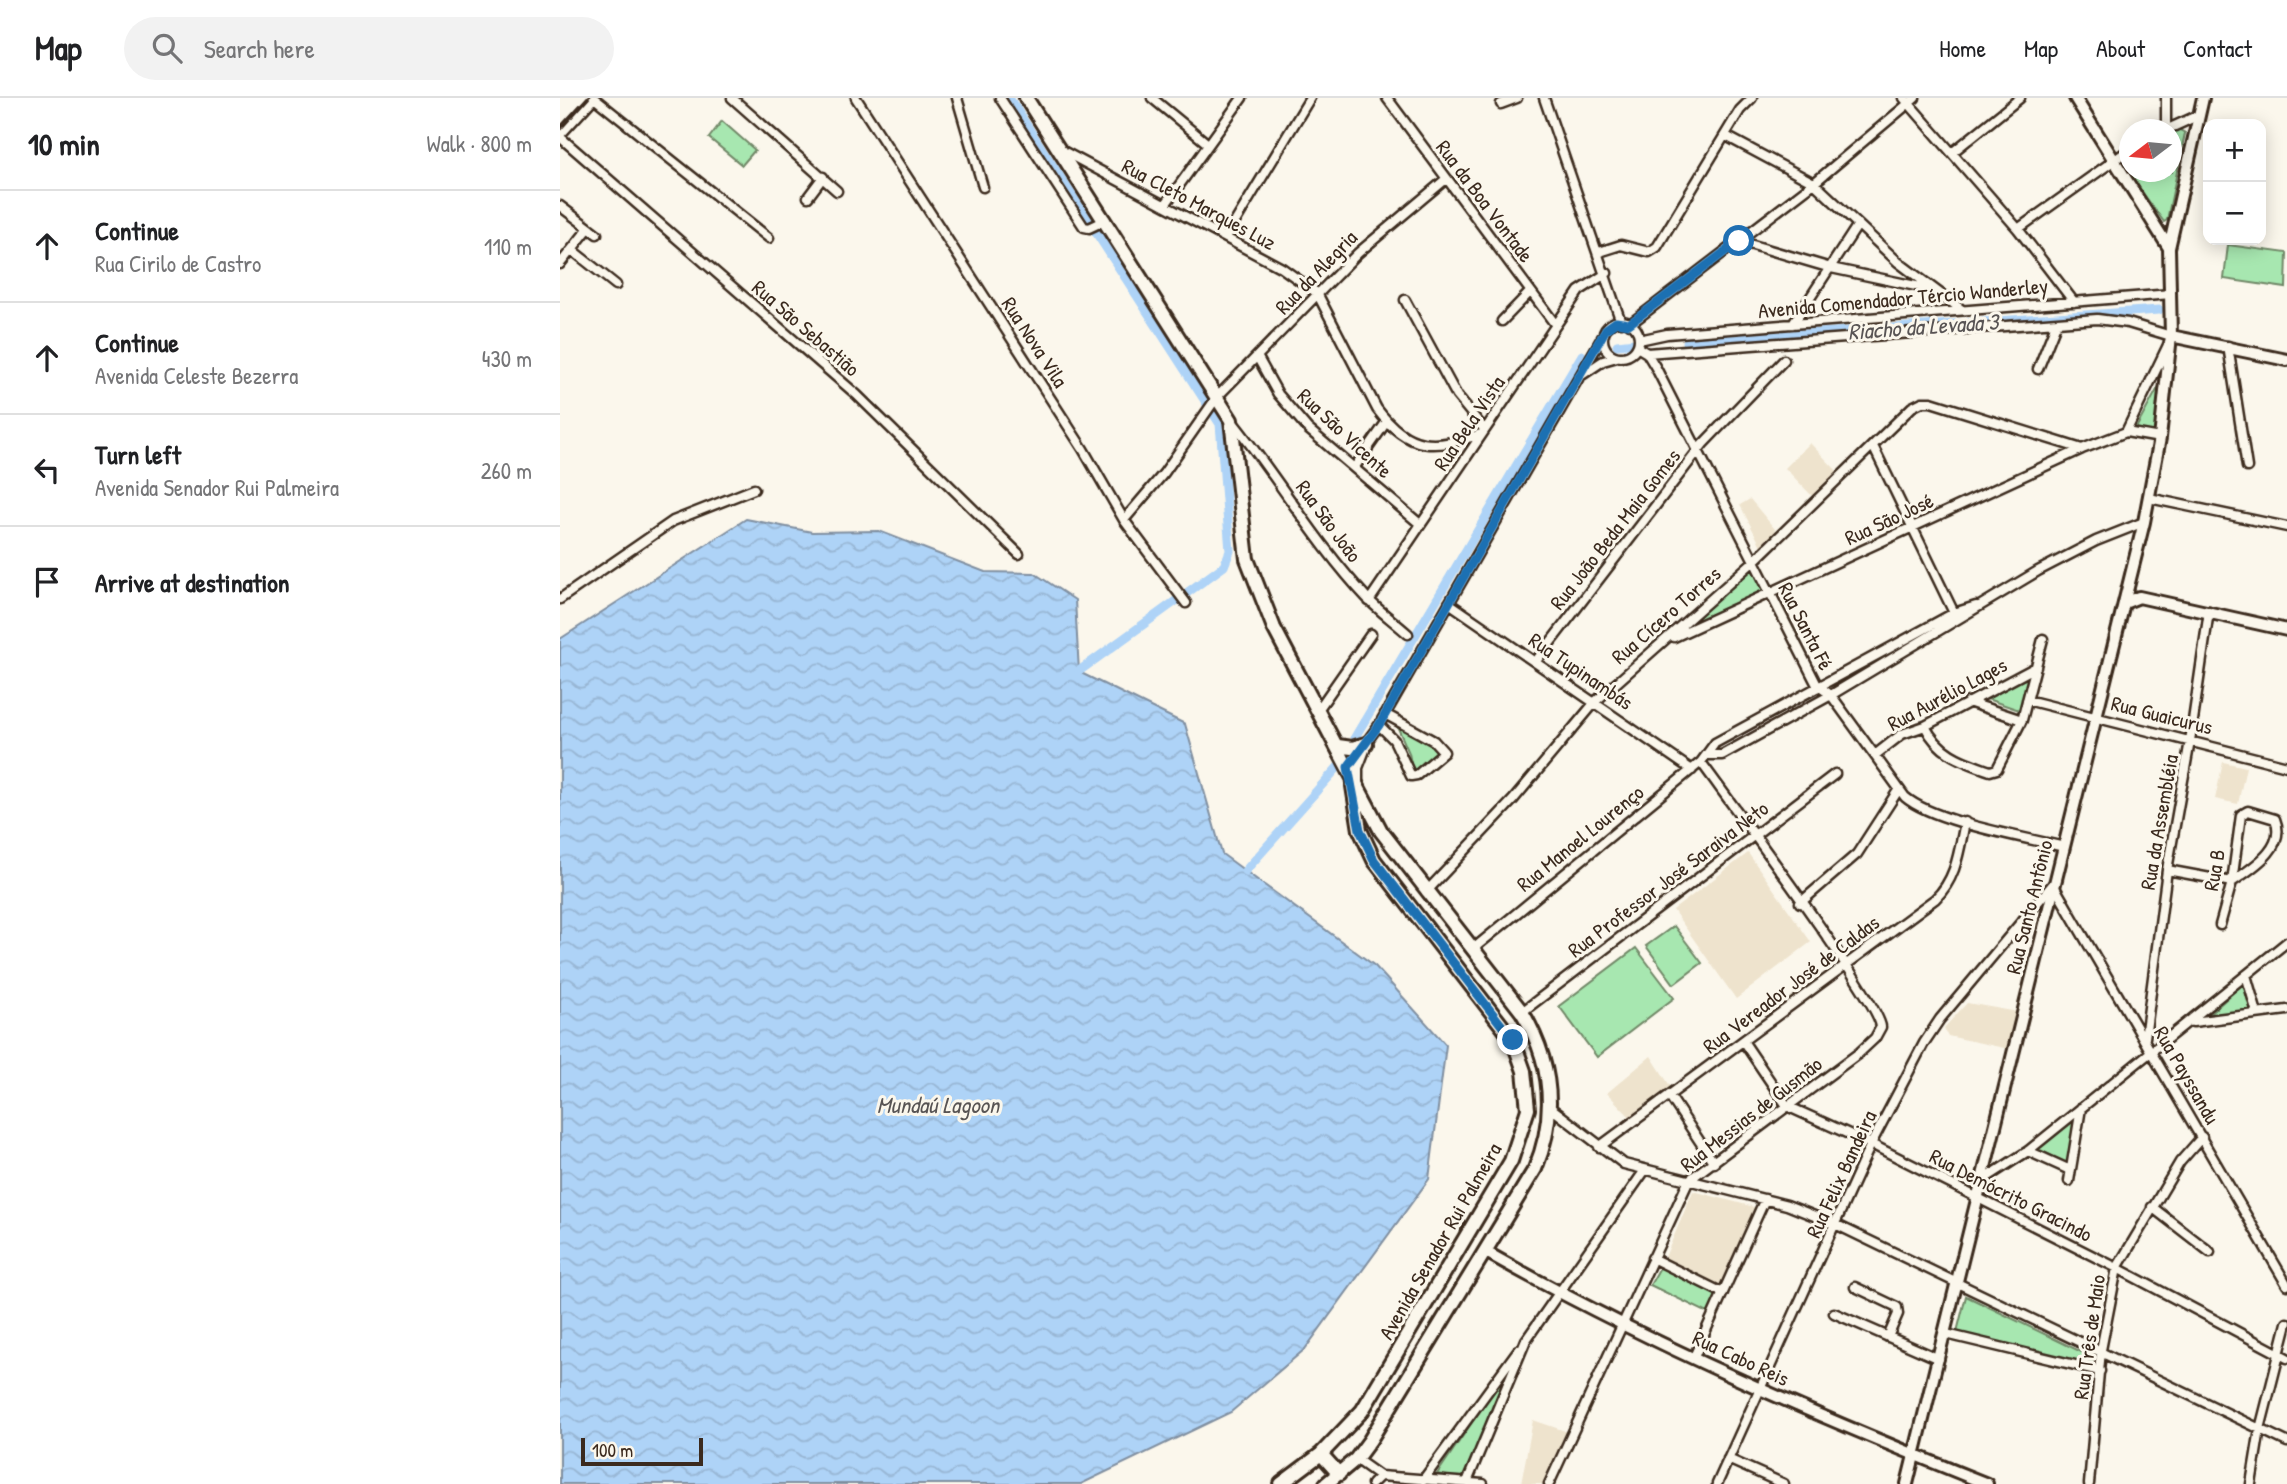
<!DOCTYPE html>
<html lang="en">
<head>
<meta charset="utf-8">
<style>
	body { margin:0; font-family:"Patrick Hand",sans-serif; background:#f2f2f2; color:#202124 }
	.controls { position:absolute; right:21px; top:21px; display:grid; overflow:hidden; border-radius:14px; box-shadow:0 4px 18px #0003 }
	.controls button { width:63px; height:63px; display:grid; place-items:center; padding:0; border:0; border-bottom:2px solid #e0e0e0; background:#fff; color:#202124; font:35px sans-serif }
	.compass { position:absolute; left:1559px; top:21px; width:63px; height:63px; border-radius:50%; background:#fff; box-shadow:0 4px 18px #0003; rotate:254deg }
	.scale { position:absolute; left:21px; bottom:18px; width:122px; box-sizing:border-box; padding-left:7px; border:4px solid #3b2a1e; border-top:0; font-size:19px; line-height:24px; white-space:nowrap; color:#3b2a1e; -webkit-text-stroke:5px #fbf7ec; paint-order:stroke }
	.stop { position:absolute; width:21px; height:21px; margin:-16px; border:5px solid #1f6fb2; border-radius:50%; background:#fff }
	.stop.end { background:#1f6fb2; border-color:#fff; box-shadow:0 2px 7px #0008 }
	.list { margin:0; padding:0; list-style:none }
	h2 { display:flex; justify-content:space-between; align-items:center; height:91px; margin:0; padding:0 28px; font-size:30px }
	h2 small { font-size:23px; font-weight:400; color:#757577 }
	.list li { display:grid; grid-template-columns:46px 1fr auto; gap:21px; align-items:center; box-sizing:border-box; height:112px; padding:0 28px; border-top:2px solid #e0e0e0 }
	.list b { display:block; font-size:26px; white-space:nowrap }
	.list p { margin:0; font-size:23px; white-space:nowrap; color:#757577 }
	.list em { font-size:23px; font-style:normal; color:#757577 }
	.icon { flex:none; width:38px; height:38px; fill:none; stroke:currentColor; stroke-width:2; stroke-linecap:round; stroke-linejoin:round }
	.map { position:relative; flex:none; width:1727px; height:1386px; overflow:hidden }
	header { display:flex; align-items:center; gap:42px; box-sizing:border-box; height:98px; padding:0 35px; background:#fff; border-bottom:2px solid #e0e0e0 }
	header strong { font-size:33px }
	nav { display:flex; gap:38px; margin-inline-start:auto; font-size:24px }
	.search { width:490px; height:63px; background:#f2f2f2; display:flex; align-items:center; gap:18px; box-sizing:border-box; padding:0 24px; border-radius:38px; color:#757577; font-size:26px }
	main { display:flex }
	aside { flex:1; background:#fff }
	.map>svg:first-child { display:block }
</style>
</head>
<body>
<header>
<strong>Map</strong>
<div class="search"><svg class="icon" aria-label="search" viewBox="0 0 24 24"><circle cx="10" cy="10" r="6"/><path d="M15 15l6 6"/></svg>Search here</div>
<nav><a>Home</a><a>Map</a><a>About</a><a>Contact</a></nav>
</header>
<main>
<aside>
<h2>10 min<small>Walk · 800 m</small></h2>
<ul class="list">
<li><svg class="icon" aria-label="ahead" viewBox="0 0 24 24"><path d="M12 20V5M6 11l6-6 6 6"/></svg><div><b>Continue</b><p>Rua Cirilo de Castro</p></div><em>110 m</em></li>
<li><svg class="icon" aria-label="ahead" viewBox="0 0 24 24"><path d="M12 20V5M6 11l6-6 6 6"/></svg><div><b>Continue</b><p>Avenida Celeste Bezerra</p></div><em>430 m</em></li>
<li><svg class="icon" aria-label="left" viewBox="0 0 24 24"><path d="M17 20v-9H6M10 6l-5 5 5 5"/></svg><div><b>Turn left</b><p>Avenida Senador Rui Palmeira</p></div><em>260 m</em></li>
<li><svg class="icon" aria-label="arrive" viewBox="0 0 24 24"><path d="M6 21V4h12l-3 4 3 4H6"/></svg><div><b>Arrive at destination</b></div></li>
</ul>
</aside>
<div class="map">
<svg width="1727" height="1386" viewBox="0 0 1727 1386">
	<defs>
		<pattern id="water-waves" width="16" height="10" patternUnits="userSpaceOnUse" patternTransform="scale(1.75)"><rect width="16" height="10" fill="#aed3f7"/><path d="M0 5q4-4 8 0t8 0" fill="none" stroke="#97b5d3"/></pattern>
	</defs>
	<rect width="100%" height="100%" fill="#fbf7ec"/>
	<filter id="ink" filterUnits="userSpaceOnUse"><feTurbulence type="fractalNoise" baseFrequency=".0143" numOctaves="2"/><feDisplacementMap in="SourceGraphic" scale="14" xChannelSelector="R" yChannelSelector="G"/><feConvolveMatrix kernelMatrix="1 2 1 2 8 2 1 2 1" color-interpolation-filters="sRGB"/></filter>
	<g filter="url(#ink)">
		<path fill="#eee3cd" d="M1250,345L1280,376L1255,401L1225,370Z
			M1190,401L1219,436L1202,450L1180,407Z
			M1663,664L1686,669L1678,706L1655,701Z
			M1188,755L1251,844L1176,901L1113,812Z
			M1407,905L1458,914L1449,951L1388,938L1384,930Z
			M1091,958L1112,991L1072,1021L1047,995Z
			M1133,1093L1198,1110L1162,1190L1103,1164Z
			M973,1322L1008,1334L984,1386H961Z"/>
		<path fill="#a7e7b0" stroke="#718867" stroke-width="2" d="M162,23L195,52L182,67L149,40Z
			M1618,31L1625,35L1607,122L1604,124L1561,65L1569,59L1570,74H1612V34Z
			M1668,147L1727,155L1726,190L1664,181Z
			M1610,268L1601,337L1575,332Z
			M1192,469L1206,496L1125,531Z
			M1476,574L1465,614L1427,601Z
			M834,621L886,650L853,676L849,655Z
			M1114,828L1142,865L1114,886L1086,848Z
			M1076,850L1114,900L1037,959L999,908Z
			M1685,884L1693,913L1645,920Z
			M1515,1020L1508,1066L1478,1051Z
			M1103,1164L1162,1190L1150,1216L1090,1187Z
			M1406,1198L1534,1260L1532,1270L1396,1238Z
			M949,1270L950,1276L902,1381L877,1376Z"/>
		<path fill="url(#water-waves)" stroke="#808fa0" stroke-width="2" d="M186,421L252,434L319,433L425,474L474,475L515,502L519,574L625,626L662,756L815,868L886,947L869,1081L745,1251L671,1314L521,1386H0V541Z"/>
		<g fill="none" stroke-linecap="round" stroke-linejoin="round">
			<path stroke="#aed3f7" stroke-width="9" d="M449,0L660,326L670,453L664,468L519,573
				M1127,244L1599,212
				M1057,247L1075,245
				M795,639L1022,257
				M685,773L778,669"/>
			<g stroke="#3b2a1e" stroke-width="13">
				<path id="street" d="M172,0L277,93
					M296,0L523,351L564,422L626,505
					M397,0L423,89
					M440,0L524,129L529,130L546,122
					M592,0L648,46
					M827,0L995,226
					M984,0L1061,224
					M1344,0L1458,131L1514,204
					M1606,0V32L1639,17
					M941,6L957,0
					M0,37L34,0L209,140
					M1166,38L1254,85L1338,164L1402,212
					M0,39L297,297L459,456
					M501,52L722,170L757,195L817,311C849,354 875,351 921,336
					M1393,54L1460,0
					M248,99L263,79
					M605,107L682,0
					M0,108L37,136
					M1458,131L1570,51
					M666,139L750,0
					M1179,143L1271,170L1370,191
					M12,152L56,187
					M1039,154L1061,147L1089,154L1097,149L1180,12L1192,0
					M0,166L28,131
					M845,202L897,298L924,331
					M942,223L970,194
					M1043 241a18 18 0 1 1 36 0a18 18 0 1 1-36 0Z
					M1070,226L1254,85L1355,0
					M1233,226L1297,128
					M1079,242L1107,236L1611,196
					M1668,248L1687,369
					M1077,249L1087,255L1096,270L1257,587L1271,597L1345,699C1374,724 1464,739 1504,749
					M1087,255L1537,221L1568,225L1611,238
					M698,260L718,296L748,331L860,426
					M1478,271L1497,224
					M1022,277L1043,263L1057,259
					M672,323C719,381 756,446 807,500C819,513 835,524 848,536
					M1566,334L1608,247
					M1313,348L1395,517
					M794,370L827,323
					M1589,400L1727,429
					M564,422L604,375L657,299L798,155L886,81
					M0,501L113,423L194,391
					M809,503L1019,193L1047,175
					M889,505L1132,672
					M1114,539L1522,351L1566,334L1600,340
					M976,563L1143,346L1224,262
					M1467,602L1727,668
					M1408,604L1462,622
					M758,612L811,536
					M819,627L834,642L851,678L857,677L884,654L874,643L825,616
					M1365,628C1379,656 1402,663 1430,673L1437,671L1462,622L1483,541
					M1149,657H1162L1271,597L1478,473L1536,443L1584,424
					M1315,657L1342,636L1365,628L1476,569
					M788,669L819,627L1044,236
					M798,686V670L805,652
					M1607,772L1672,784C1692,770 1727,750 1715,721L1688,713L1681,717L1672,784L1660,827
					M866,794L953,702L1036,603L1194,463L1352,309L1362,304H1371L1522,351
					M1240,805L1297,756L1339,691
					M913,851L1141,664L1155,645L1394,515L1416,508
					M1686,877L1697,915
					M962,914L1275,676
					M1633,924L1727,912
					M1585,940L1607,772L1630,643L1649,513
					M1183,943L1227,1008L1311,1046L1557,1170L1727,1260
					M1109,997L1154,1065
					M991,1010L1064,1066L1227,1107L1277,1127L1727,1344
					M1039,1049L1375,801C1397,780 1399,752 1405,724
					M1468,1053L1510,1072
					M1423,1082L1468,1053L1727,844
					M1509,1083L1521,1010
					M1592,1109L1650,1154
					M1092,1160L1163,1195
					M1295,1189L1337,1209L1338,1216L1328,1239
					M1274,1215L1379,1261
					M1386,1236L1540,1273
					M1134,1259L1205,1101
					M796,1361L820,1378L923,1386
					M1168,1361L1224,1386
					M863,1382L958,1252
					M907,1384L966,1242L1085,1072
					M812,1386L820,1378
					M989,1386L1129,1082L1299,955L1315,940L1321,929C1320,904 1167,700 1141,664
					M1157,1386L1311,1046L1364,945L1380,921L1493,786L1727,1187
					M1529,1386L1541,1252L1557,1170L1620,1064L1642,1039
					M1691,1386L1700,1331L1727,1225"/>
			</g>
			<g stroke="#3b2a1e" stroke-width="16">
				<path id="secondary" d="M1515,0L1609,150
					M1611,238L1727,262
					M1564,505L1579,499L1727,532
					M926,1154C1087,1245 1256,1318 1427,1386
					M1347,1386L1584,424L1600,340L1611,238L1609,150L1643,0"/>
			</g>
			<g stroke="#3b2a1e" stroke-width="18">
				<path id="primary" d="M466,0L671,322L687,461L714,530L821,733L962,914C992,964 998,1016 975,1071L810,1342L796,1361L766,1386
					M778,648L792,650L806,646
					M761,1356L779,1376
					M721,1386L761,1356L802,1313L951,1063L968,1011L964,973L953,942L814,762L800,732L793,688"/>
			</g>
			<use href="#street" stroke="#fbf7ec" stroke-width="8"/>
			<use href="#secondary" stroke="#fbf7ec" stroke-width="10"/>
			<use href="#primary" stroke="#fbf7ec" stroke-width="12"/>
			<path stroke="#3b2a1e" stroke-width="2" d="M0,32L29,0"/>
		</g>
	</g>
	<g fill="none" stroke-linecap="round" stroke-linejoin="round" filter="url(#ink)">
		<path stroke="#1f6fb2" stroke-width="9" d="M953,942L814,762L800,732L788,669L819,627L1046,231L1056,224L1069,226L1179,143"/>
	</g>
	<g text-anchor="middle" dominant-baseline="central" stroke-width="6" stroke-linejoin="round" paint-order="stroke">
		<g font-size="21" fill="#3b2a1e" stroke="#fbf7ec">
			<text transform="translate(925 103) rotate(53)">Rua da Boa Vontade</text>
			<text transform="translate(639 106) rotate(28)">Rua Cleto Marques Luz</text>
			<text transform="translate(756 174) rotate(-46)">Rua da Alegria</text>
			<text transform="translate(1343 200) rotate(-5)">Avenida Comendador Tércio Wanderley</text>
			<text transform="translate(246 230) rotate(41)">Rua São Sebastião</text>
			<text transform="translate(475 244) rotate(57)">Rua Nova Vila</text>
			<text transform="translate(909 325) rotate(-56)">Rua Bela Vista</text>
			<text transform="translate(785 335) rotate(43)">Rua São Vicente</text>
			<text transform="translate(1329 421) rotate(-25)">Rua São José</text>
			<text transform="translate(769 423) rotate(54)">Rua São João</text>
			<text transform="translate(1055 431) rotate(-52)">Rua João Beda Maia Gomes</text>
			<text transform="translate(1106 517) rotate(-41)">Rua Cícero Torres</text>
			<text transform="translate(1246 528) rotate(63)">Rua Santa Fé</text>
			<text transform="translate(1021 573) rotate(34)">Rua Tupinambás</text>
			<text transform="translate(1387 596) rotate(-28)">Rua Aurélio Lages</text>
			<text transform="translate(1602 617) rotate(14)">Rua Guaicurus</text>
			<text transform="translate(1599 724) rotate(-80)">Rua da Assembléia</text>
			<text transform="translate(1020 740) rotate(-39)">Rua Manoel Lourenço</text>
			<text transform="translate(1654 772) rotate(-80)">Rua B</text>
			<text transform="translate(1108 781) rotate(-37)">Rua Professor José Saraiva Neto</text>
			<text transform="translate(1469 809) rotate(-76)">Rua Santo Antônio</text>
			<text transform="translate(1231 886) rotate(-37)">Rua Vereador José de Caldas</text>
			<text transform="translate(1627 977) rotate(60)">Rua Payssandu</text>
			<text transform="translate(1191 1016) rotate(-38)">Rua Messias de Gusmão</text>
			<text transform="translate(1281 1076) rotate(-65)">Rua Felix Bandeira</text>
			<text transform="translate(1451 1097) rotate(27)">Rua Demócrito Gracindo</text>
			<text transform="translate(880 1143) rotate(-60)">Avenida Senador Rui Palmeira</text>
			<text transform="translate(1529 1239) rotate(-82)">Rua Três de Maio</text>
			<text transform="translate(1181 1260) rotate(25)">Rua Cabo Reis</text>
		</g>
		<g font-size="23" font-style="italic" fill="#585454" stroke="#fbf7ec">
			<text transform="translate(1363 228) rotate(-4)">Riacho da Levada 3</text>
			<text x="378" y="1006">Mundaú Lagoon</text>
		</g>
	</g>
</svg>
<div class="controls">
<button>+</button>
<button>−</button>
</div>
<svg class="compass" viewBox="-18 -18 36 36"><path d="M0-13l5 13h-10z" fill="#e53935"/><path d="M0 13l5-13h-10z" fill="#757577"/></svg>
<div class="scale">100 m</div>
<div class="stop" style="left:1179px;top:143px"></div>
<div class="stop end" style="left:953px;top:942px"></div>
</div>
</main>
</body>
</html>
